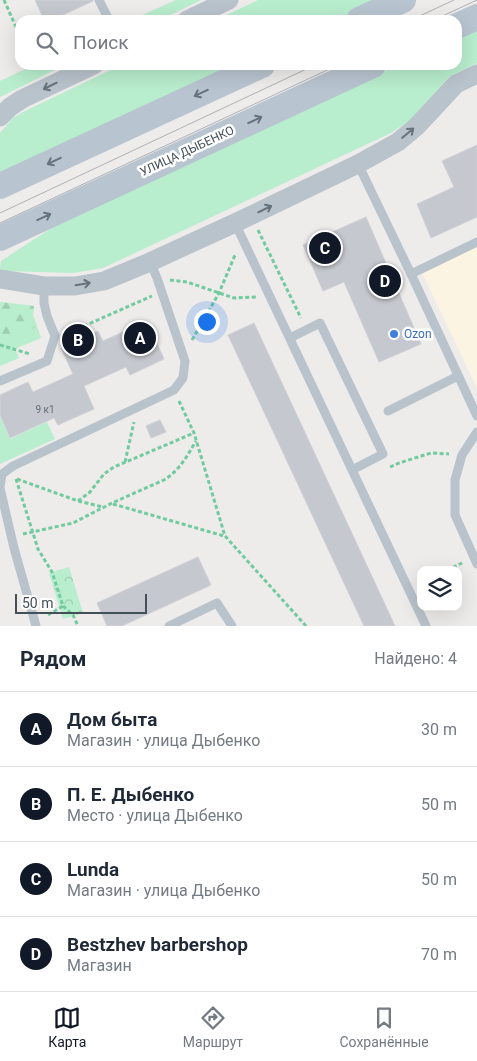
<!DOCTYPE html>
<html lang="ru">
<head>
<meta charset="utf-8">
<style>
	body { margin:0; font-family:Roboto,sans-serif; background:#f2f2f3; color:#1f2937 }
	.controls { position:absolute; right:15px; bottom:15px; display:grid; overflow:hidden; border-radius:10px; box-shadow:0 5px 20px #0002 }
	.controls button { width:45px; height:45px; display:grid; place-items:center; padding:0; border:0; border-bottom:1px solid #e0e1e3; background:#fff; color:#1f2937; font:25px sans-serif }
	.scale { position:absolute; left:15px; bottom:12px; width:132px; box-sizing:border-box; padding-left:5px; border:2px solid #444f58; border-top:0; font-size:14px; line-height:18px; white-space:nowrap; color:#444f58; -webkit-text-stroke:4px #fff; paint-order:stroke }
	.you { position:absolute; left:206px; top:321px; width:18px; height:18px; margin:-12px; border:4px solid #fff; border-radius:50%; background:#1a73e8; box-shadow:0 0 0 8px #1a73e833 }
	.badge { display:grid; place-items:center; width:32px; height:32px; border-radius:50%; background:#111827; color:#fff; font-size:16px; font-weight:700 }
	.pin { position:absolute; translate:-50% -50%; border:2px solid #fff; box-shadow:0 1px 5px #0006 }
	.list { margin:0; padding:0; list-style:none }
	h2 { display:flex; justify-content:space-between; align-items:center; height:65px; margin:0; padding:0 20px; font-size:21px }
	h2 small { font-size:16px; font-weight:400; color:#747a83 }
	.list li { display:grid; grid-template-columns:32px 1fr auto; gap:15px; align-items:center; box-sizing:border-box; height:75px; padding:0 20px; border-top:1px solid #e0e1e3 }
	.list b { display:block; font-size:19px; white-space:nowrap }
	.list p { margin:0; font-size:16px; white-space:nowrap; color:#747a83 }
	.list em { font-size:16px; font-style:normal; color:#747a83 }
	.icon { flex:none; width:28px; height:28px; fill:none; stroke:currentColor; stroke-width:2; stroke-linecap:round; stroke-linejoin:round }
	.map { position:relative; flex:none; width:477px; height:626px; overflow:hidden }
	.search { position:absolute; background:#fff; box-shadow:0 5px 20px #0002; left:15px; right:15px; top:15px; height:55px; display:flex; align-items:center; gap:12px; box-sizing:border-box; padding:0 18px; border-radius:15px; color:#747a83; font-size:19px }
	.sheet { height:365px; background:#fff }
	nav { display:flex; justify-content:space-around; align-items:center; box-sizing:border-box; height:70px; border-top:1px solid #e0e1e3; background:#fff; font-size:14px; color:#747a83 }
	nav a { display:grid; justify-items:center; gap:2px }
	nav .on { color:#111827 }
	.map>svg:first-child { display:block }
</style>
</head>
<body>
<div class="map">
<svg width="477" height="626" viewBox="0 0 477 626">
	<defs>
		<pattern id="forest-firs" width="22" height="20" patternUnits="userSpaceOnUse" patternTransform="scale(1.25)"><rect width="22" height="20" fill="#b8edcd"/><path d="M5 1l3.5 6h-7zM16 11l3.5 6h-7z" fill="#9fcdb2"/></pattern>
		<pattern id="park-crowns" width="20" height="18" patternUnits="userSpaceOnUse" patternTransform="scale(1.25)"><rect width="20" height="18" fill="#b8edcd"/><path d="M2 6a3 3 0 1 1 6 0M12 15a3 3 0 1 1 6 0" fill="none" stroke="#9fcdb2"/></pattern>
	</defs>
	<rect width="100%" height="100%" fill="#eeebeb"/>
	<path fill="#fbf4e2" d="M477,246V388L422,273Z"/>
	<path fill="#b8edcd" d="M176,0H201L160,20H131Z
		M258,0H383L340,20H216Z
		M477,28V63L449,77L410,120L391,133L103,268L73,273L2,271L0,269L1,261L53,227L398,65H457V38Z
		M34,65H65L0,97V81Z
		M121,65H244L0,176V133L13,118L23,112Z
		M0,302L34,306L33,315L41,338L15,349L19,358L0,366Z
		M0,417L10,439L47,422L55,439L0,464Z"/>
	<path fill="url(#forest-firs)" d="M0,302L34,306L33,315L37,326L7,344L0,351Z"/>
	<path fill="url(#park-crowns)" d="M69,567L83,613L63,619L49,573Z"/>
	<path fill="#c5c8ce" stroke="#cfd1d7" d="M35,0H93V1L52,20H44Z
		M477,145V217L431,238L417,204L454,187L442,161Z
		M366,217L421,344L379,362L344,282L323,291L303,245Z
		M147,321L164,359L130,375L126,367L84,386L94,409L58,425L54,418L10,438L0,415V395L28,382L33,392L73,374L61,348L98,331L103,341Z
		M254,323L383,600L395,626H364L228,335Z
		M160,420L166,432L151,438L146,426Z
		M198,557L211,585L122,626H107L97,603Z"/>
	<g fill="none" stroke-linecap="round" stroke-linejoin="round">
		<path stroke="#71cb9e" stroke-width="3" stroke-dasharray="4 2.5" stroke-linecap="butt" d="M4,0L20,36
			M258,230L301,318
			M170,280L187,282L234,298L256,297
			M66,334L152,296
			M192,340L219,293L235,255
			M0,345L30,354
			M179,401L194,433L225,536L306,626
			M125,462L134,422
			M390,467L399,463L431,453L449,454
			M16,479L38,549L52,572L63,606L46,616
			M17,479L78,501L103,507
			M78,501L90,492L104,474L114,467L194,433
			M113,504L224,536
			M23,534L73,523L112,503L164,480C180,470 187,456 196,441
			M447,570L462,563
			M63,606L73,615L78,626"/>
		<path stroke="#b9c3cb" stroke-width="9" d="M99,0L109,20
			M358,164L411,274L477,242
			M235,223L426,626
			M411,274L477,416
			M290,338L320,323L383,454L352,470
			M0,381L47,361L55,336L47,316L44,303V286
			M388,411L458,376
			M477,432L462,455L455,480V515L477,564
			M0,487L2,474L13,466L174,390L183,378L185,361L157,278L150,262
			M0,488L14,548L36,626
			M169,626L217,603L232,626"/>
		<path stroke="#b9c3cb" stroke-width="19" d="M187,20L229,0
			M0,117L10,107L22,99L94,65
			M0,279L44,286H75L104,281L150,262L235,223L358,164L398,142L417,126L456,84L477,74"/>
		<path stroke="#b8c4d0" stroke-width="26" d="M359,20L403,0
			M457,26L477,17
			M0,186L262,65
			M0,238L373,65"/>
		<path stroke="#adb1b6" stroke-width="1" d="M411,20L454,0
			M434,20L477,0
			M0,213L315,65
			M0,223L338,65"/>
	</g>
	<defs><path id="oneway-shaft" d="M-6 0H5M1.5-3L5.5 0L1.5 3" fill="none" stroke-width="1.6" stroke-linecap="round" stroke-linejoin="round" transform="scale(1.25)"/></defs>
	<g stroke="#67727a">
		<use href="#oneway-shaft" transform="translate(50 86) rotate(154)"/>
		<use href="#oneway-shaft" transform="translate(408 133) rotate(-40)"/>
		<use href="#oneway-shaft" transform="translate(265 209) rotate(-26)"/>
		<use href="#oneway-shaft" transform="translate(83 284) rotate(-9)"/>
	</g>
	<g stroke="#67727c">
		<use href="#oneway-shaft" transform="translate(201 93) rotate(155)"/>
		<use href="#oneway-shaft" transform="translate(255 120) rotate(-25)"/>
		<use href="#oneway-shaft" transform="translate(54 161) rotate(155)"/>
		<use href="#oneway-shaft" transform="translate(44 217) rotate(-25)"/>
	</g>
	<circle fill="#3f7fe0" stroke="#fff" stroke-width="2" cx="394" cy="334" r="5"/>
	<g text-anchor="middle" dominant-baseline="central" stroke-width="5" stroke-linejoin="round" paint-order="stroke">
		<g font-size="10" fill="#646d76">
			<text x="45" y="409">9 к1</text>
		</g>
		<g font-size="12" fill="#444f58" stroke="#fff">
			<text transform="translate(187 151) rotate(-25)">УЛИЦА ДЫБЕНКО</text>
		</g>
		<g font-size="12" fill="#366cbe" stroke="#fff" text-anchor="start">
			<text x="404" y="334">Ozon</text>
		</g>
	</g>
</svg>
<div class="controls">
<button><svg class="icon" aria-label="layers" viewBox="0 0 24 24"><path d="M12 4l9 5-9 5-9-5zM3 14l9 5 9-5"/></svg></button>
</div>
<div class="scale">50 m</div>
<div class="you"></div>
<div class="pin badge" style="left:140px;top:338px">A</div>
<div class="pin badge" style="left:78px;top:340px">B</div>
<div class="pin badge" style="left:325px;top:248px">C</div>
<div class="pin badge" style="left:385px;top:281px">D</div>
<div class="search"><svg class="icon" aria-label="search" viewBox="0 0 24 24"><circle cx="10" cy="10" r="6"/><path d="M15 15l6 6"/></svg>Поиск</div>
</div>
<section class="sheet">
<h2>Рядом<small>Найдено: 4</small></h2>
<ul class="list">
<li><span class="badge">A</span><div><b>Дом быта</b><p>Магазин · улица Дыбенко</p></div><em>30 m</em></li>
<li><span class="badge">B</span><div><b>П. Е. Дыбенко</b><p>Место · улица Дыбенко</p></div><em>50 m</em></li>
<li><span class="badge">C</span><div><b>Lunda</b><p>Магазин · улица Дыбенко</p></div><em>50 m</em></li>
<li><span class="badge">D</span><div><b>Bestzhev barbershop</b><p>Магазин</p></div><em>70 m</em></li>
</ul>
</section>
<nav>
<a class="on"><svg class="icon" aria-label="map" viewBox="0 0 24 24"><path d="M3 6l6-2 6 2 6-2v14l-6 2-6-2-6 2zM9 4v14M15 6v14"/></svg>Карта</a>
<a><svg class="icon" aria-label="directions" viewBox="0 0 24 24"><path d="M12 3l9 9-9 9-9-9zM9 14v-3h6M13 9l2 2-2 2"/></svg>Маршрут</a>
<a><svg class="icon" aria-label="saved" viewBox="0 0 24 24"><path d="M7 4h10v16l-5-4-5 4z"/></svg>Сохранённые</a>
</nav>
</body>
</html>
